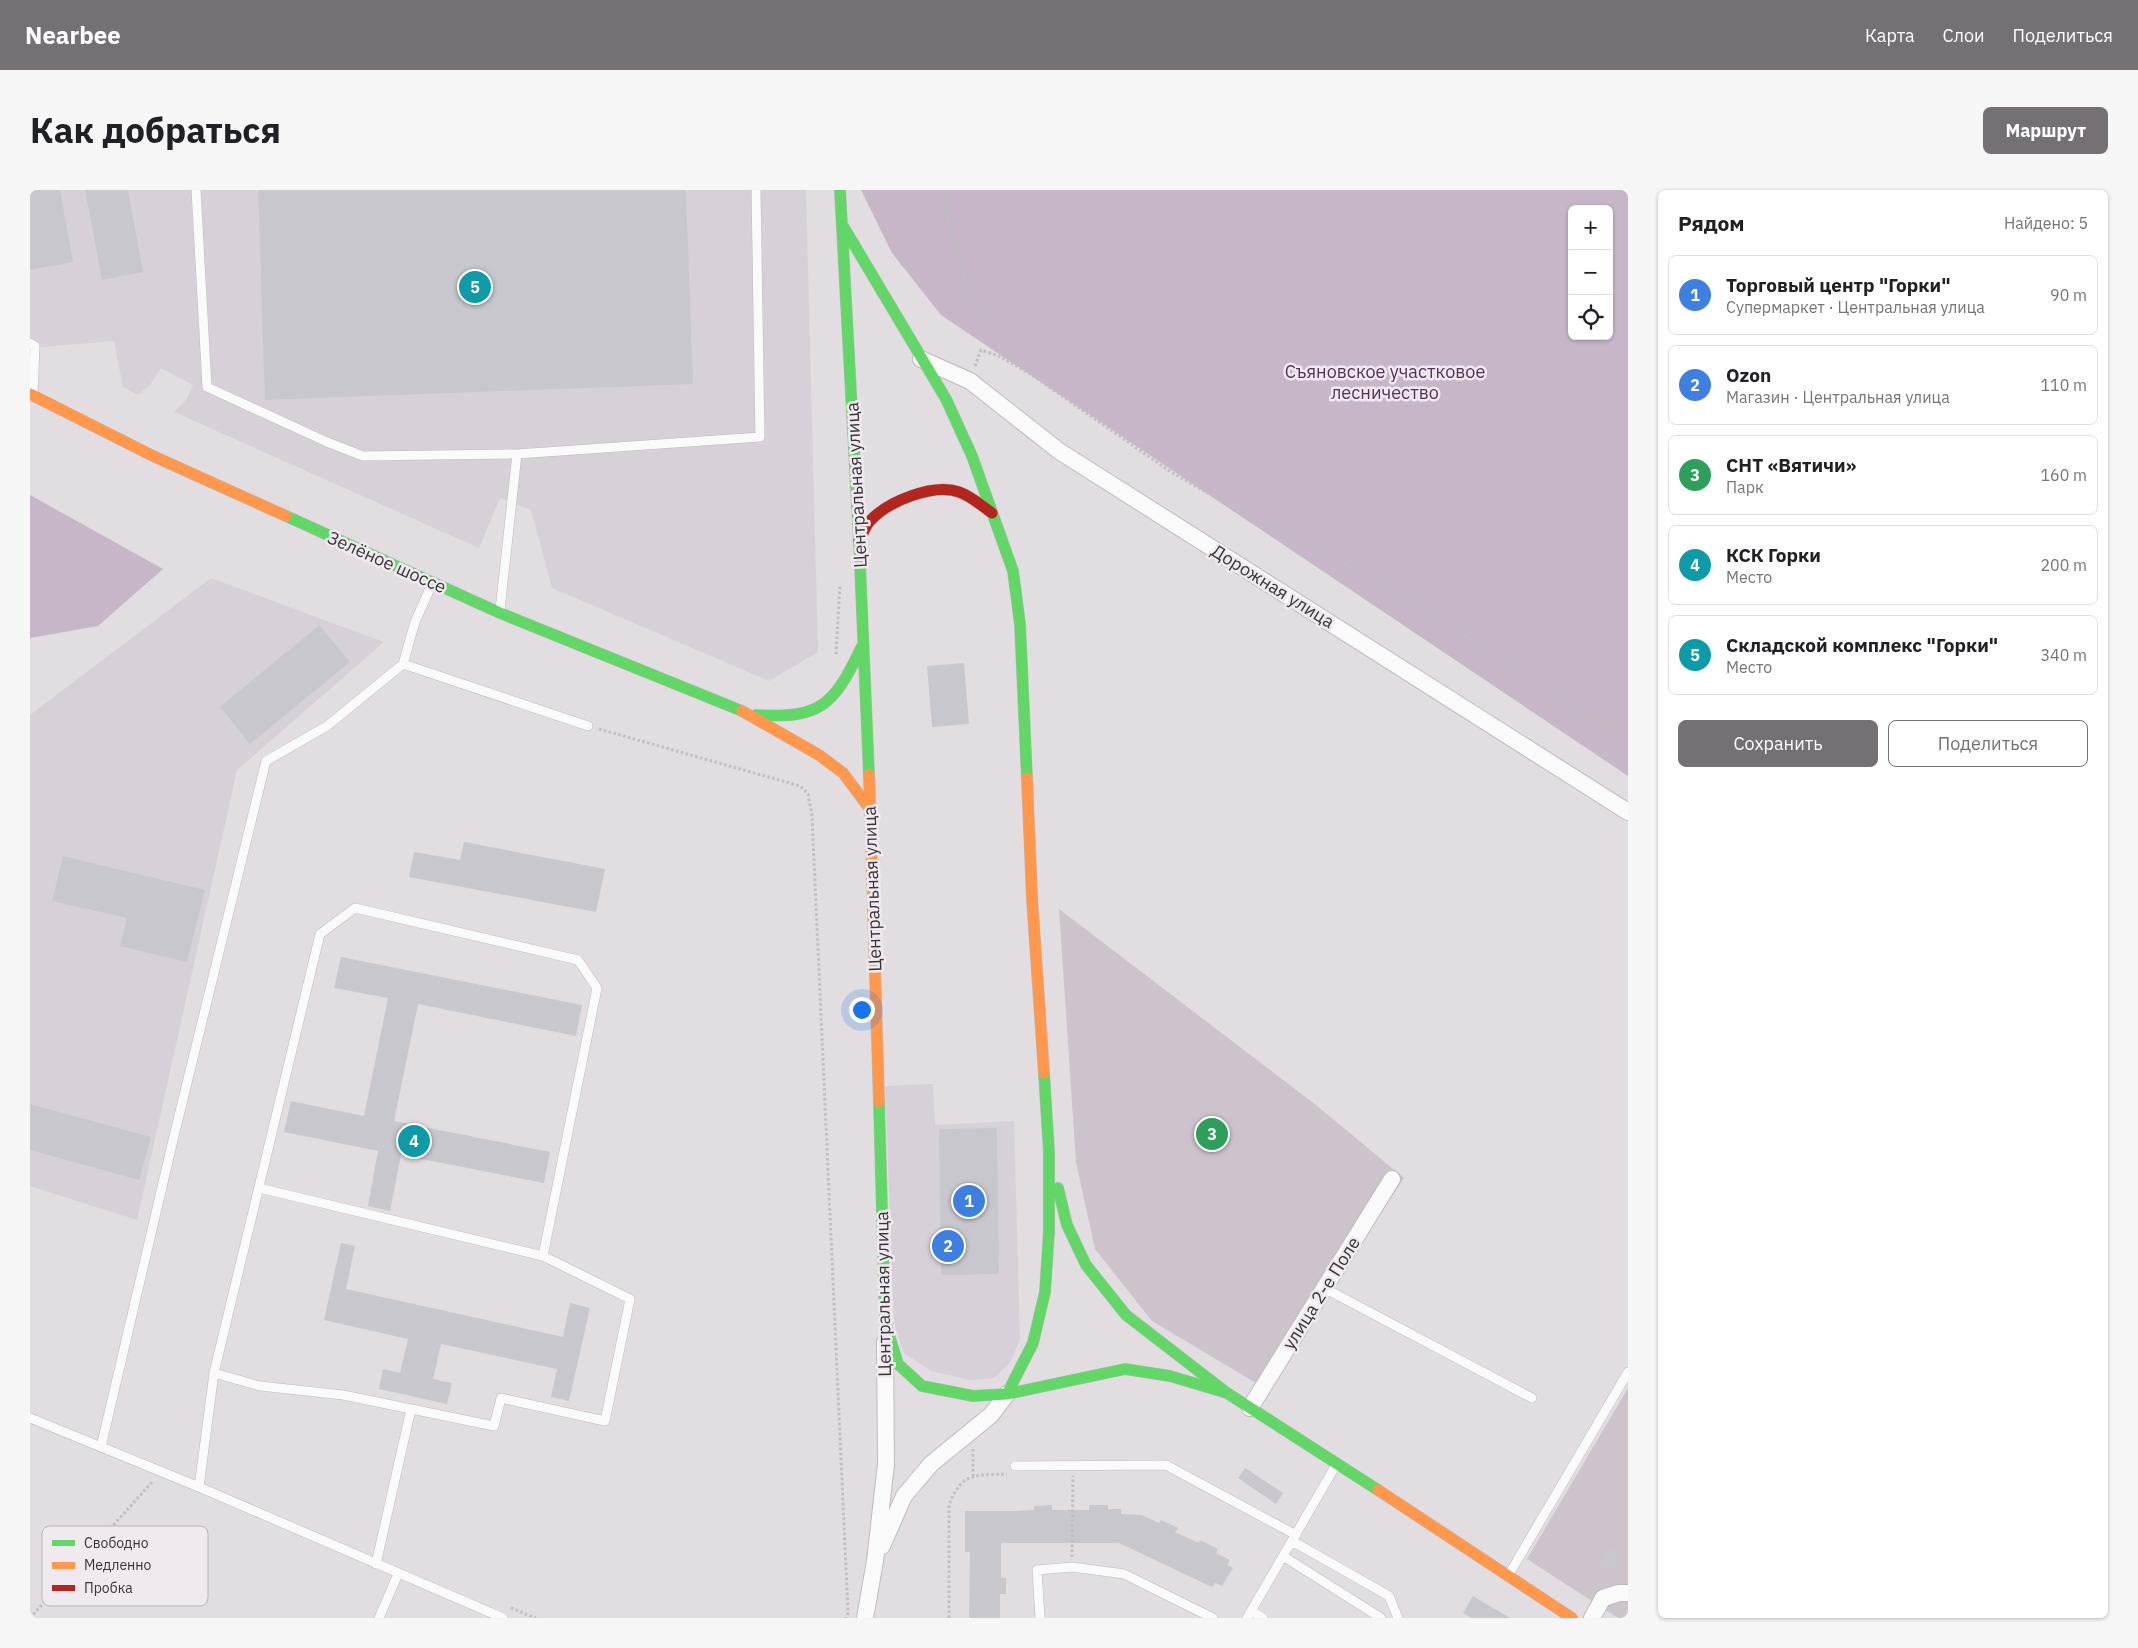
<!DOCTYPE html>
<html lang="ru">
<head>
<meta charset="utf-8">
<style>
	body { margin:0; font-family:"IBM Plex Sans",sans-serif; background:#f6f6f6; color:#202124 }
	.controls { position:absolute; right:15px; top:15px; display:grid; overflow:hidden; border-radius:8px; box-shadow:0 1px 4px #0004 }
	.controls button { width:45px; height:45px; display:grid; place-items:center; padding:0; border:0; border-bottom:1px solid #e0e0e0; background:#fff; color:#202124; font:25px sans-serif }
	.you { position:absolute; left:831px; top:819px; width:18px; height:18px; margin:-12px; border:4px solid #fff; border-radius:50%; background:#1a73e8; box-shadow:0 0 0 8px #1a73e833 }
	.badge { display:grid; place-items:center; width:32px; height:32px; border-radius:50%; background:#747074; color:#fff; font-size:16px; font-weight:700 }
	.pin { position:absolute; translate:-50% -50%; border:2px solid #fff; box-shadow:0 1px 5px #0006 }
	.list { margin:0; padding:0; list-style:none }
	h2 { display:flex; justify-content:space-between; align-items:center; height:65px; margin:0; padding:0 20px; font-size:21px }
	h2 small { font-size:16px; font-weight:400; color:#757577 }
	.list li { display:grid; grid-template-columns:32px 1fr auto; gap:15px; align-items:center; box-sizing:border-box; height:80px; margin:0 10px 10px; padding:0 10px; border:1px solid #e0e0e0; border-radius:8px }
	.list b { display:block; font-size:19px; white-space:nowrap }
	.list p { margin:0; font-size:16px; white-space:nowrap; color:#757577 }
	.list em { font-size:16px; font-style:normal; color:#757577 }
	.actions { display:flex; gap:10px; padding:15px 20px }
	.actions a { flex:1; padding:11px 0; border:1px solid #747074; border-radius:8px; text-align:center; font-size:18px; color:#747074 }
	.actions .main { background:#747074; color:#fff }
	.icon { flex:none; width:28px; height:28px; fill:none; stroke:currentColor; stroke-width:2; stroke-linecap:round; stroke-linejoin:round }
	.map { position:relative; flex:none; width:1598px; height:1428px; overflow:hidden; border-radius:8px }
	header { display:flex; align-items:center; gap:30px; box-sizing:border-box; height:70px; padding:0 25px; background:#747074; color:#fff }
	header strong { font-size:24px }
	nav { display:flex; gap:28px; margin-inline-start:auto; font-size:18px }
	.intro { display:flex; align-items:center; justify-content:space-between; box-sizing:border-box; height:120px; padding:0 30px }
	h1 { margin:0; font-size:35px }
	.button { padding:12px 22px; border-radius:8px; background:#747074; color:#fff; font-size:18px; font-weight:700 }
	main { display:flex; gap:30px; padding:0 30px }
	aside { flex:1; background:#fff; border-radius:8px; box-shadow:0 1px 4px #0004 }
	.map>svg:first-child { display:block }
</style>
</head>
<body>
<header>
<strong>Nearbee</strong>
<nav><a>Карта</a><a>Слои</a><a>Поделиться</a></nav>
</header>
<div class="intro"><h1>Как добраться</h1><a class="button">Маршрут</a></div>
<main>
<div class="map">
<svg width="1598" height="1428" viewBox="0 0 1598 1428">
	<rect width="100%" height="100%" fill="#e1dde1"/>
	<path fill="#d8d0d9" d="M0,0H776L788,462L739,491L522,398L501,320L470,308L449,358L144,222L156,210L163,195L131,178L120,195L108,205L93,197L84,151L0,158Z
		M181,388L354,452L207,580L107,1030L0,996V525Z
		M903,894L905,935L984,931L990,1150L980,1173L964,1188L940,1190L901,1181L874,1163L864,1132L855,896Z"/>
	<path fill="#cdc3cd" d="M1029,719L1286,915L1374,988L1236,1199L1122,1131L1065,1059L1046,972Z
		M1598,1198V1428H1588L1497,1369Z"/>
	<path fill="#c6b6c7" fill-rule="evenodd" d="M831,0H1598V586L911,125L862,63ZM1542,19H1579V146H1542Z
		M0,305L133,379L68,436L0,448Z"/>
	<path fill="#c9c7ce" d="M0,0H30L43,72L0,80Z
		M55,0H98L113,82L72,90Z
		M228,0H656L663,194L235,210Z
		M289,435L320,472L220,554L190,517Z
		M934,473L939,534L902,537L897,476Z
		M434,652L575,679L566,722L379,687L384,662L430,670Z
		M33,666L175,700L157,772L90,756L97,728L22,711Z
		M311,767L552,815L546,846L388,814L364,931L520,962L514,993L371,965L360,1021L338,1016L348,961L254,942L261,911L334,926L358,808L304,798Z
		M0,914L121,947L109,990L0,960Z
		M967,938L969,1084L911,1085L909,939Z
		M311,1053L325,1056L316,1099L533,1147L540,1113L560,1118L539,1211L521,1207L527,1179L411,1154L403,1189L422,1193L417,1214L349,1199L353,1179L370,1183L378,1149L294,1130Z
		M1215,1278L1253,1303L1246,1314L1208,1288Z
		M1022,1315V1320H1059V1315H1078V1319H1091V1324L1112,1325L1129,1333L1131,1330L1148,1338L1145,1342L1169,1353L1170,1350L1188,1359L1186,1363L1200,1370L1197,1375L1203,1378L1192,1396L1185,1393L1182,1397L1089,1353H971V1388H976V1404H970V1428H939L940,1362H935V1321H988L1004,1320V1316Z
		M1579,1357L1591,1365L1582,1379L1570,1372Z
		M1443,1406L1480,1428H1442L1433,1423Z"/>
	<g fill="none" stroke-linecap="round" stroke-linejoin="round">
		<g stroke="#bebabe" stroke-width="10">
			<path id="lane" d="M166,0L177,197L297,252L333,266L487,264L730,247L726,0
				M0,153L5,156L3,205
				M470,420L487,264
				M373,474L558,536
				M1294,1098L1502,1208
				M184,1183L230,1196L313,1205L464,1236L471,1208L575,1231L600,1109L513,1066
				M0,1228L169,1297L473,1428
				M71,1257L144,946L236,571L297,536L373,474L385,432L402,394
				M985,1276L1136,1275L1266,1345
				M169,1297L184,1183L290,744L325,718L548,770L567,798L513,1066L229,998
				M1262,1351L1359,1406L1368,1428
				M1253,1366L1351,1428
				M346,1374L381,1219
				M1478,1386L1598,1182
				M1221,1421L1233,1428
				M349,1428L368,1384
				M1010,1428L1007,1380L1042,1377L1094,1384L1183,1428
				M1217,1428L1306,1275"/>
		</g>
		<g stroke="#bebabe" stroke-width="18">
			<path id="street" d="M891,169L940,191L1029,261L1598,622
				M1220,1218L1362,989
				M852,1356L874,1306L901,1274L961,1225L977,1204
				M835,1428L845,1371L856,1274L855,1152
				M1562,1428L1573,1408L1589,1403H1598"/>
		</g>
		<g stroke="#bebabe" stroke-width="12">
			<path id="fast" d="M810,0L829,351L839,585
				M813,36L916,209L942,266L983,381L990,434L997,588
				M256,326L470,423L712,521
				M726,525C791,529 804,515 831,458
				M849,912L855,1132L868,1174L892,1196L943,1206L977,1204L1095,1179L1140,1186L1197,1203
				M1028,998L1037,1035L1056,1075L1096,1125L1197,1203L1348,1300
				M977,1204L1003,1153L1015,1102L1019,1041V962L1014,883"/>
		</g>
		<g stroke="#bebabe" stroke-width="12">
			<path id="slow" d="M0,204L123,266L256,326
				M712,521L789,565L813,583L840,619
				M839,585L849,912
				M997,588L1002,708L1014,883
				M1348,1300L1542,1428"/>
		</g>
		<g stroke="#bebabe" stroke-width="12">
			<path id="jam" d="M829,351C833,345 835,336 840,331C858,311 904,293 929,302C941,306 952,316 962,323"/>
		</g>
		<path stroke="#c0bfc0" stroke-width="3" stroke-dasharray="2.5 2.5" stroke-linecap="butt" d="M913,0L915,18L941,109L989,176
			M945,176L951,160L969,166L1002,185L1141,282L1202,317L1355,394L1551,520L1598,541
			M806,464L810,395
			M569,539L770,596L778,604L782,626L818,1423L816,1428
			M943,1259V1286
			M1042,1367L1043,1286
			M481,1418L506,1428
			M0,1428L123,1291
			M919,1428V1315C932,1281 945,1286 977,1284"/>
		<use href="#lane" stroke="#fafafa" stroke-width="9"/>
		<use href="#street" stroke="#fafafa" stroke-width="16"/>
		<use href="#fast" stroke="#63d668" stroke-width="11"/>
		<use href="#slow" stroke="#ff974d" stroke-width="11"/>
		<use href="#jam" stroke="#b3261e" stroke-width="11"/>
	</g>
	<g text-anchor="middle" dominant-baseline="central" stroke-width="5" stroke-linejoin="round" paint-order="stroke">
		<g font-size="18" fill="#553257" stroke="#f0e9f0">
			<text x="1355" y="181">Съяновское участковое<tspan x="1355" dy="21">лесничество</tspan></text>
		</g>
		<g font-size="18" fill="#393639" stroke="#f0e9f0">
			<text transform="translate(826 295) rotate(-93)">Центральная улица</text>
			<text transform="translate(357 372) rotate(24)">Зелёное шоссе</text>
			<text transform="translate(1243 396) rotate(32)">Дорожная улица</text>
			<text transform="translate(842 699) rotate(-92)">Центральная улица</text>
			<text transform="translate(1291 1103) rotate(-58)">улица 2-е Поле</text>
			<text transform="translate(853 1104) rotate(-91)">Центральная улица</text>
		</g>
	</g>
	<rect x="12" y="1336" width="166" height="80" rx="8" fill="#f0e9f0" stroke="#b9b3b9" stroke-width="1"/>
	<rect x="22" y="1350" width="23" height="6" fill="#63d668"/>
	<rect x="22" y="1372" width="23" height="7" fill="#ff974d"/>
	<rect x="22" y="1395" width="23" height="6" fill="#b3261e"/>
	<g font-size="14" fill="#393639">
		<text x="54" y="1358">Свободно</text>
		<text x="54" y="1380">Медленно</text>
		<text x="54" y="1403">Пробка</text>
	</g>
</svg>
<div class="controls">
<button>+</button>
<button>−</button>
<button><svg class="icon" aria-label="locate" viewBox="0 0 24 24"><circle cx="12" cy="12" r="6"/><path d="M12 2v4M12 18v4M2 12h4M18 12h4"/></svg></button>
</div>
<div class="you"></div>
<div class="pin badge" style="left:939px;top:1011px;background:#3f7fe0">1</div>
<div class="pin badge" style="left:918px;top:1056px;background:#3f7fe0">2</div>
<div class="pin badge" style="left:1182px;top:944px;background:#2e9e5b">3</div>
<div class="pin badge" style="left:384px;top:951px;background:#0f9aa8">4</div>
<div class="pin badge" style="left:445px;top:97px;background:#0f9aa8">5</div>
</div>
<aside>
<h2>Рядом<small>Найдено: 5</small></h2>
<ul class="list">
<li><span class="badge" style="background:#3f7fe0">1</span><div><b>Торговый центр &quot;Горки&quot;</b><p>Супермаркет · Центральная улица</p></div><em>90 m</em></li>
<li><span class="badge" style="background:#3f7fe0">2</span><div><b>Ozon</b><p>Магазин · Центральная улица</p></div><em>110 m</em></li>
<li><span class="badge" style="background:#2e9e5b">3</span><div><b>СНТ «Вятичи»</b><p>Парк</p></div><em>160 m</em></li>
<li><span class="badge" style="background:#0f9aa8">4</span><div><b>КСК Горки</b><p>Место</p></div><em>200 m</em></li>
<li><span class="badge" style="background:#0f9aa8">5</span><div><b>Складской комплекс &quot;Горки&quot;</b><p>Место</p></div><em>340 m</em></li>
</ul>
<div class="actions"><a class="main">Сохранить</a><a>Поделиться</a></div>
</aside>
</main>
</body>
</html>
